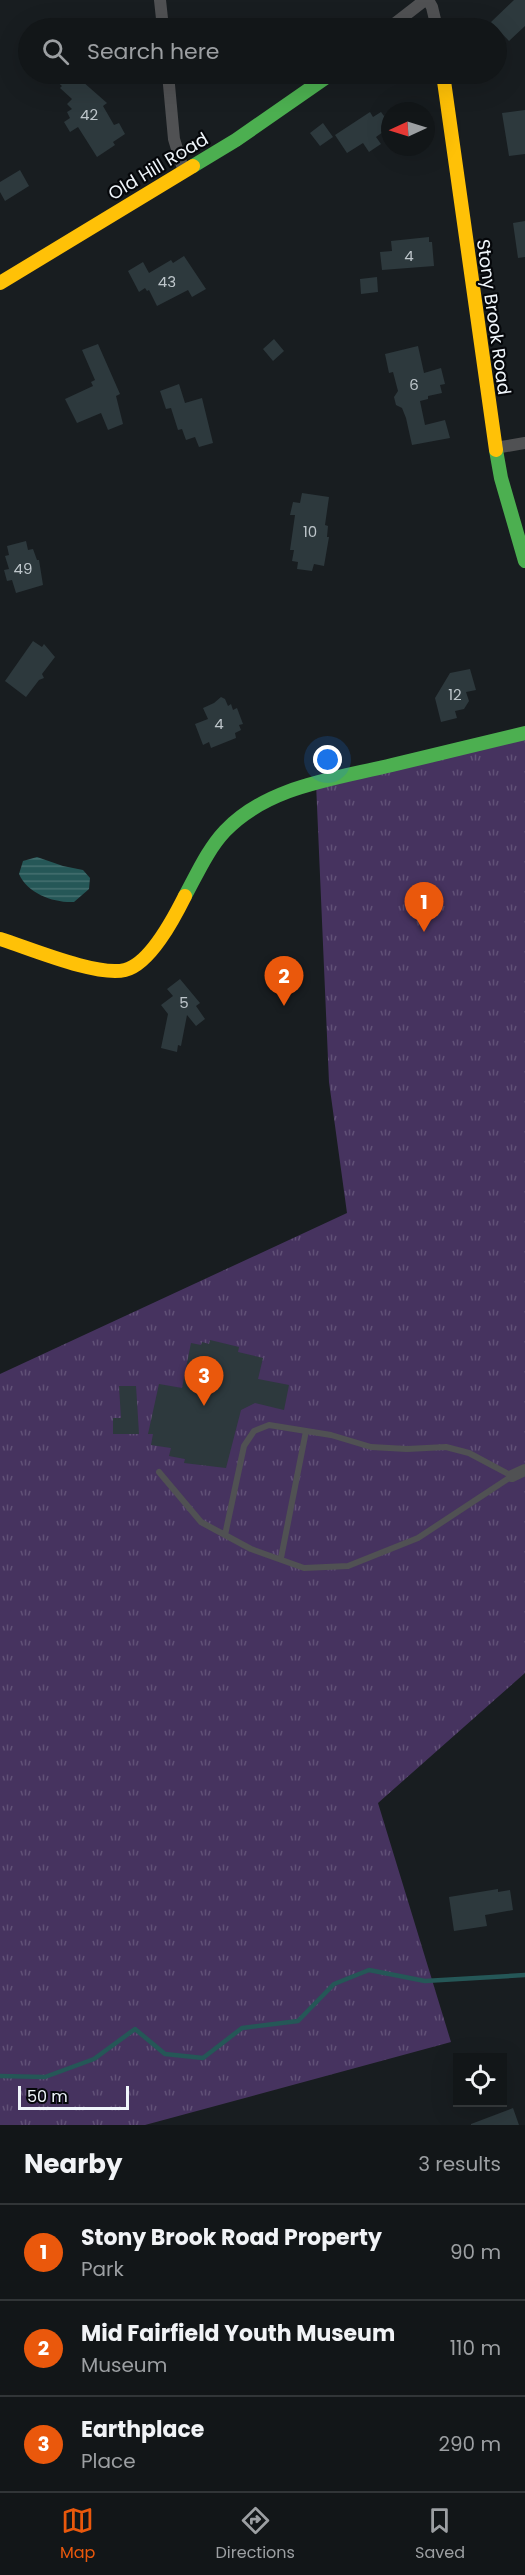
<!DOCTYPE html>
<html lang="en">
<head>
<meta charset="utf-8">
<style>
	body { margin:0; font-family:Poppins,sans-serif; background:#1b1f21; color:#f1f3f6 }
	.controls { position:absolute; right:18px; bottom:18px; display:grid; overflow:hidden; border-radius:0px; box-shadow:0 6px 24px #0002 }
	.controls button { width:54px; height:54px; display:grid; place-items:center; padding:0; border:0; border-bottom:2px solid #313537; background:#121618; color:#f1f3f6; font:30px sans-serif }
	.compass { position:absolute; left:381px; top:102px; width:54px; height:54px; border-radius:50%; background:#121618; box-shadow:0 6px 24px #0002; rotate:266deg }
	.scale { position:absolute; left:18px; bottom:15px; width:111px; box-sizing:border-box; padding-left:6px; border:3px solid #eff5fa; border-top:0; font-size:16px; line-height:21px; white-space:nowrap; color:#eff5fa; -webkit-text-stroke:4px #05070a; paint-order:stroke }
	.you { position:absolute; left:328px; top:760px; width:21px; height:21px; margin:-15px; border:4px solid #fff; border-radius:50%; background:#1a73e8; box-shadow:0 0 0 9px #1a73e833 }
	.badge { display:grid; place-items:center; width:39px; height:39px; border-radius:50%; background:#ea580c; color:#fff; font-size:20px; font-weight:700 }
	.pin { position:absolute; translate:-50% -50px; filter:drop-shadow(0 2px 3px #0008) }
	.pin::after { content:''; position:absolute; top:32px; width:21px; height:18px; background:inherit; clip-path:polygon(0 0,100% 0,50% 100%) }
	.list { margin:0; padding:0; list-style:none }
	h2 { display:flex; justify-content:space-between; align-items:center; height:78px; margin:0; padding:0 24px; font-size:26px }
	h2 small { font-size:20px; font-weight:400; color:#9c9fa2 }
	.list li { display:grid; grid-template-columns:39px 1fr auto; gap:18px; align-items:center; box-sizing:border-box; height:96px; padding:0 24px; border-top:2px solid #313537 }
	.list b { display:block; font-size:22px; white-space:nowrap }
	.list p { margin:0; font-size:20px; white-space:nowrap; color:#9c9fa2 }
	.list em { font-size:20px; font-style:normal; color:#9c9fa2 }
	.icon { flex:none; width:33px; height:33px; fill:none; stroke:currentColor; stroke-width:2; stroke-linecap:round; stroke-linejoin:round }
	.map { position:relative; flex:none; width:525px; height:2125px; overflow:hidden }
	.search { position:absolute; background:#121618; box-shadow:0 6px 24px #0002; left:18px; right:18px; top:18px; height:66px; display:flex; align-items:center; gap:15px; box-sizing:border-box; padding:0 21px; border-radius:33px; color:#9c9fa2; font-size:22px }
	.sheet { height:366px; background:#121618 }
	nav { display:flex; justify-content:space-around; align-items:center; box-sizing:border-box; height:84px; border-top:2px solid #313537; background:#121618; font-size:16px; color:#9c9fa2 }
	nav a { display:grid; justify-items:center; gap:3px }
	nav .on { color:#ea580c }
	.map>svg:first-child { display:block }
</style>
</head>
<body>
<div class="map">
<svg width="525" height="2125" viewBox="0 0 525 2125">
	<defs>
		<pattern id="grass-tufts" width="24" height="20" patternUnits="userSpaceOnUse" patternTransform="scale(1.5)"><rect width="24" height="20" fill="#46335f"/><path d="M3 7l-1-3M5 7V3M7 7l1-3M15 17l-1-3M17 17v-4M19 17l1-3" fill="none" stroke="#615177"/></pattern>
		<pattern id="water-rules" width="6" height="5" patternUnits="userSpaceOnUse" patternTransform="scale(1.5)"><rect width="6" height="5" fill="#255757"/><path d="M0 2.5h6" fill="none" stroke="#457070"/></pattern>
	</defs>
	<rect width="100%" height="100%" fill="#181d20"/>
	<path fill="url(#grass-tufts)" d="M525,734V1673L378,1803L451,2042L145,2125H0V1374L347,1213L329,1082L316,783Z"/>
	<path fill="url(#water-rules)" d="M37,857L63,866L83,870L90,878L89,889L74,902C54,903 28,894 19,874L23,861Z"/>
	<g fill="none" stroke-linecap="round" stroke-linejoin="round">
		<path stroke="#255757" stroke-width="4.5" d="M0,2076L45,2077L94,2059L135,2029L165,2054L203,2058L242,2028L298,2021L334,1984L369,1970L425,1981L525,1975"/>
	</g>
	<path fill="#2d393d" d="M514,0H525V26L509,41L491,22Z
		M63,74H74L107,103L103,106L114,125L119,123L125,134L113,142L115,145L97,157L78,127L70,132L64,122L70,118L67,112L72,109L67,104L72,99L60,88L62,86L56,81Z
		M525,110V154L509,156L502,113Z
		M370,112L373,117L381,112L384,116L390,112V127L376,137L381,144L369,152L363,143L347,153L335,135Z
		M323,123L333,137L320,146L310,133Z
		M20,170L29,186L5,201L0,192V182Z
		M525,221V257L518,258L513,223Z
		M429,237V242H432L434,266L382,270L380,252L392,251L391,241Z
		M184,256L206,289L192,297L188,290L157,306L149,290L147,291L145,288L139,292L128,271L143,262L149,273L171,260L173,263Z
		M377,277L378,292L361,294L360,279Z
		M274,339L284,351L273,361L263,349Z
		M98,344L120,394L116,396L123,424L108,430L101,413L77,423L65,399L93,386L91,382L95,380L82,350Z
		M418,346L424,373L441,368L445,384L440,385L442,393L428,396V399L420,401L425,425L445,420L450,438L412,445L406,418L402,408L396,405L394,397L398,391L393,372L389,373L385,354Z
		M179,384L185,403L202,398L213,443L199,447L195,437L186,440L182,429L178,430L171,408L166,409L160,391Z
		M302,493L329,497L325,525L328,526L327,537H329L324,566L314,564L312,571L297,569L298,562L292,561L294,550H290L295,515H290L293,502L300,503Z
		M26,541L28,550L33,549L37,560H39L43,585L16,593L12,580L7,581L4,570L9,569L5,556L9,555L7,546Z
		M33,641L42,647L44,644L55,657L42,674L44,678L39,680L26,697L5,681Z
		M470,669L476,690L466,692L469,701L464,709L455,711L457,718L441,722L435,698L450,673Z
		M221,697L225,699L228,706L231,704L233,710L237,708L243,724L239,725L241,730L235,733L236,738L211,748L209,742L203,745L195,724L208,719L203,708L214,703Z
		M180,979L200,1003L196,1006L205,1019L196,1026L187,1015L181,1046L178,1045L177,1052L161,1048L168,1014L161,1005L173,996L167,989Z
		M210,1340L239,1347L238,1352L263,1358L258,1379L289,1385L284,1410L255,1403L241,1410L226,1468L184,1463L185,1459L169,1456L171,1448L151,1445L153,1434H148L159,1384L182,1388L191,1343L201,1345L202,1342L209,1344Z
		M119,1386H136L139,1434H113V1418H121Z
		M498,1889V1892L510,1890L513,1910L485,1915L487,1926L454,1931L449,1897Z
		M513,2108L519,2125H471V2124Z"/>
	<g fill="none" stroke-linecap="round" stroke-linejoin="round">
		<path stroke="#505153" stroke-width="6" d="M269,1425L331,1435L371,1447L407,1449L446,1447L469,1453L512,1476L418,1538L348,1566L304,1568L251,1549L225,1535L244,1446L254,1431Z
			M159,1472L201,1522L225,1535
			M281,1558L306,1431"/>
		<path stroke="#505153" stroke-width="12" d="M160,0L163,28
			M428,0L432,7L437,28
			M389,28L425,0
			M168,74L174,139L184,172
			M495,448L525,443
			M512,1476L525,1470"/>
		<path stroke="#4caf50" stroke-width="14" d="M193,166L236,140L331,74
			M496,450L501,478L525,561
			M185,896C197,874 208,849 225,831C268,786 335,779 392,765C436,754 481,744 525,733"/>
		<path stroke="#ffc107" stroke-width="14" d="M443,74L496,450
			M0,283L193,166
			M0,939C29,948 97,977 125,970C150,964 174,918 185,896"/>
	</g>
	<g text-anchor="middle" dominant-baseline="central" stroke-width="4.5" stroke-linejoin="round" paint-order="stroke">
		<g font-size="15" fill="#bec6cb">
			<text x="89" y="114">42</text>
			<text x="409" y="255">4</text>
			<text x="167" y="281">43</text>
			<text x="414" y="384">6</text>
			<text x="310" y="531">10</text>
			<text x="23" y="568">49</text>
			<text x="455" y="694">12</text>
			<text x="219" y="723">4</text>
			<text x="184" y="1002">5</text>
		</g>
		<g font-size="18" fill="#eff5fa" stroke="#05070a">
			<text transform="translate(158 166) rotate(-31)">Old Hill Road</text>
			<text transform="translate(494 317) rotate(82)">Stony Brook Road</text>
		</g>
	</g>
</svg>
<div class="controls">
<button><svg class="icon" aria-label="locate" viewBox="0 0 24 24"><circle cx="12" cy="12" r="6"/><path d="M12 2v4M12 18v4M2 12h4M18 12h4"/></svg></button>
</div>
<svg class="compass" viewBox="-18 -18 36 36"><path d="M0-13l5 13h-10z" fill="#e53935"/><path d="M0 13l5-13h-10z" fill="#9c9fa2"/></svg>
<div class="scale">50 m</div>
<div class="you"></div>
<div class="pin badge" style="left:424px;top:932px">1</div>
<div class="pin badge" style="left:284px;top:1006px">2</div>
<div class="pin badge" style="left:204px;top:1406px">3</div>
<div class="search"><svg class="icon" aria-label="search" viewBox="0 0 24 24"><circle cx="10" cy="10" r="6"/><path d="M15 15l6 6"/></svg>Search here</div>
</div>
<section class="sheet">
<h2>Nearby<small>3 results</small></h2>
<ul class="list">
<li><span class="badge">1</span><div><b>Stony Brook Road Property</b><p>Park</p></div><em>90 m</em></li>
<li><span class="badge">2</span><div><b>Mid Fairfield Youth Museum</b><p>Museum</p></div><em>110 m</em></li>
<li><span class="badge">3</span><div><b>Earthplace</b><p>Place</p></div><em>290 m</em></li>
</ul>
</section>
<nav>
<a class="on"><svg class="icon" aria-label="map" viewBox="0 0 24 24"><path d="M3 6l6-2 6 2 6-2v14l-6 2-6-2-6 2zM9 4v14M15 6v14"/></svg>Map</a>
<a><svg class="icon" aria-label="directions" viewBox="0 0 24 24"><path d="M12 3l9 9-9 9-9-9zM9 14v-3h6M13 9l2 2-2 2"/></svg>Directions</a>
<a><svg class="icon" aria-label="saved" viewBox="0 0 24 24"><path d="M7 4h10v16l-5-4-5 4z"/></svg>Saved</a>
</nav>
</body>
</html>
